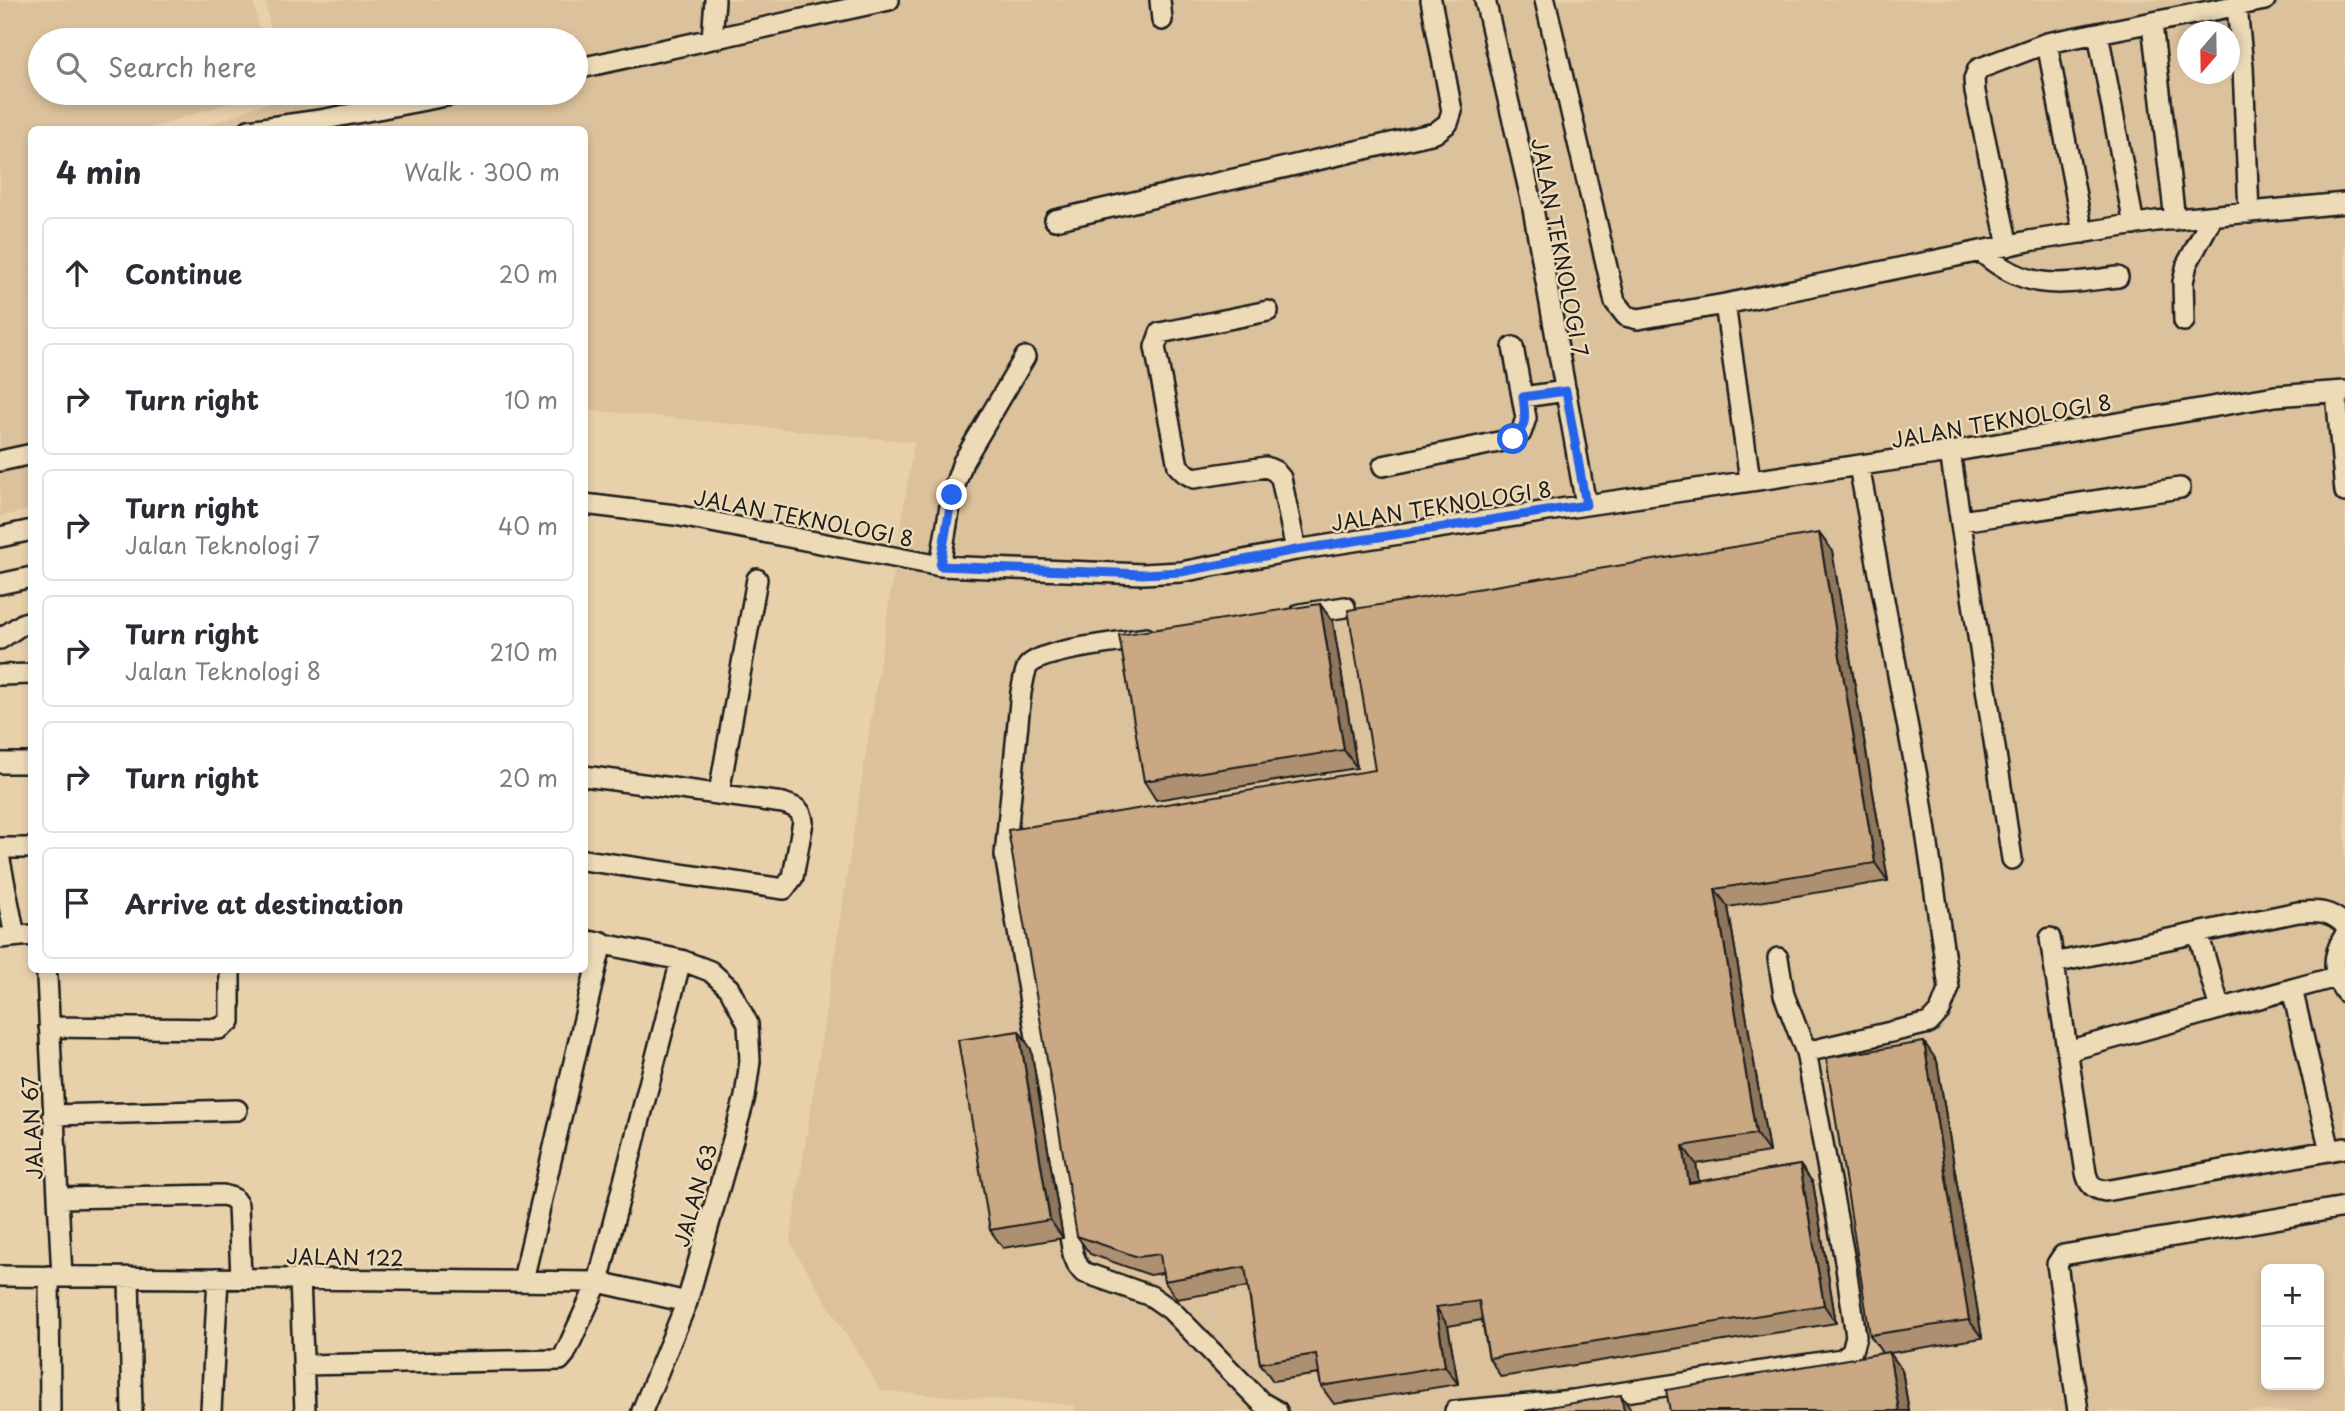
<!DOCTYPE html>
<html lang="en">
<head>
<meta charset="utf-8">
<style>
	body { margin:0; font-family:"Playpen Sans",sans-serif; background:#f7f7f7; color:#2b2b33 }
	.controls { position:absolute; right:21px; bottom:21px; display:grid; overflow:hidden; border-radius:10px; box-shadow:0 4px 10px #0003 }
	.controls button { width:63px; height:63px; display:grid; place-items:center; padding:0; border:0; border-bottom:2px solid #e1e1e2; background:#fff; color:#2b2b33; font:35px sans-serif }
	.compass { position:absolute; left:2177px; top:21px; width:63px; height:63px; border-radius:50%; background:#fff; box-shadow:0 4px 10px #0003; rotate:200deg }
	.stop { position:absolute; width:21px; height:21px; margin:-16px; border:5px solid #2563eb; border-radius:50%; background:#fff }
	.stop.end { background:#2563eb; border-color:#fff; box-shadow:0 2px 7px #0008 }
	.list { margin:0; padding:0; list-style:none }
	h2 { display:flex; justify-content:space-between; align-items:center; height:91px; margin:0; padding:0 28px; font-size:30px }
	h2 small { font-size:23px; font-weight:400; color:#7c7c81 }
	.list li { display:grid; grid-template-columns:46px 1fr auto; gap:21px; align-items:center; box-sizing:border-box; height:112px; margin:0 14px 14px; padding:0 14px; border:2px solid #e1e1e2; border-radius:10px }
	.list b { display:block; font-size:26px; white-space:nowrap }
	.list p { margin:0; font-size:23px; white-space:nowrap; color:#7c7c81 }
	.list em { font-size:23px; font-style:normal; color:#7c7c81 }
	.icon { flex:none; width:38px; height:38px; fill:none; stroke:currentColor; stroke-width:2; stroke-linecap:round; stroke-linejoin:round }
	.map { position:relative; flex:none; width:2345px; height:1411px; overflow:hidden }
	.search { position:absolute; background:#fff; box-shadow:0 4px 10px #0003; left:28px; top:28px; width:560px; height:77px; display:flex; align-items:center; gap:18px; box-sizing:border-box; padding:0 24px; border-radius:38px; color:#7c7c81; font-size:26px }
	.panel { position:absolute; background:#fff; box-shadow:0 4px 10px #0003; left:28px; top:126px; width:560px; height:847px; border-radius:10px }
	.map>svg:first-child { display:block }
</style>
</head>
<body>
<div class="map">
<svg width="2345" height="1411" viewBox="0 0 2345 1411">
	<rect width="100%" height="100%" fill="#e8d0ab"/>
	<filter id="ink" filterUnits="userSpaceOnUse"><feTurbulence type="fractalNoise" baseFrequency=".0143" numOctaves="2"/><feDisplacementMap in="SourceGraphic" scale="14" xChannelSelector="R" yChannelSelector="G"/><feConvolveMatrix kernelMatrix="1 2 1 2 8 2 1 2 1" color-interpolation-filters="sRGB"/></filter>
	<g filter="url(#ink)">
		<path fill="#dbc19c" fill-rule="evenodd" d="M0,0H253L261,40H40V93H257L149,129L32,130L31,510L0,516Z
			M265,0H2345V1411H1075L1074,1405L881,1391L790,1243L914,442L601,411L585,412L584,130H198L283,96V93H576V40H273ZM2188,32H2230V74H2188ZM1388,788L1888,881L1728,907L1769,1152L1696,1164L1702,1201L1492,1319L1448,1326L1458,1384L1329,1372L1257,1286L1172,1272ZM2266,1269H2319V1385H2266Z"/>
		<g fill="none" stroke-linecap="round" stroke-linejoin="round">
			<g stroke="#1c1c1c" stroke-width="24">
				<path id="minor" d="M1160,0L1162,20
					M1485,0L1532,203L1586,505
					M1545,0L1615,302L1626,316L1638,319L1725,304
					M2237,7L2243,67L2249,213
					M2152,24L2175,220
					M2098,33L2134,225
					M712,39L715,0
					M2047,43L2083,233
					M576,69L889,0
					M249,130L320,120L462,93
					M1055,220L1435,133L1448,123L1452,111L1431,0
					M2008,246L1975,92L1974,79L1978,69L2047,43L2265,0
					M1980,251C2029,293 2060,284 2118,277
					M1268,311L1160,333L1155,347L1178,466L1185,473L1194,478L1266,467L1275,471L1281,478L1296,550
					M2184,321L2183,282L2187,264L2213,216
					M2336,392L2345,492
					M1523,397L1566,391
					M1950,452L2012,859
					M0,461L32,454
					M1383,466L1513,439L1521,433L1526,418L1513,347
					M1750,480L1725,304L2029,241L2156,221L2345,203
					M584,504L675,515L940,566L1143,574L1181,572L1296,550L1586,505L1950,452L2275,396L2345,391
					M1961,521L2180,488
					M0,537L32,530
					M940,566L952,494L963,462L1025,357
					M0,584L32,577
					M1300,614L1345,607
					M1146,638C1123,642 1041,649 1028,666C1024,672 1023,685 1021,692L1005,855L1073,1254L1078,1266L1083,1272L1151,1296L1171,1310L1261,1402L1277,1411
					M0,639L24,623L32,621
					M0,675L32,674
					M0,763H32
					M584,776L783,803C795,807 802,809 803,822L793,877L784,889L584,860
					M719,793L757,579
					M0,848H32
					M0,860L15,936
					M2198,933L2220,1009
					M2345,935C2332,955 2331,973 2345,992
					M0,938L32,935
					M2050,938L2086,1173C2089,1185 2093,1189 2105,1191L2345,1148
					M584,940L681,960L710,971L729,988L748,1024L750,1061L745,1097L687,1302L642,1411
					M1778,958L1784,995L1806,1052
					M2054,963L2298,912C2318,911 2330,910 2345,925
					M47,977L62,1277
					M2292,989L2330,1151
					M49,1027L219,1029L230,1021V970
					M2067,1051L2336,977
					M53,1115L237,1110
					M58,1198L223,1195L233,1198L238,1205L241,1278
					M0,1276L598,1282L687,1302
					M49,1276L50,1411
					M129,1278L132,1411
					M300,1278L305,1411
					M523,1280L602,942
					M303,1365L560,1360L565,1354L598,1282L681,960
					M211,1411L218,1278
					M1455,1411L1573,1400L1842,1359L1852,1351L1856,1336L1845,1261L1806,1052L1929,1023L1940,1011L1949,988L1921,798L1859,466
					M2078,1411L2057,1264L2063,1255L2345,1207"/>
			</g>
			<use href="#minor" stroke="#eddbb8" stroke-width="19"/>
		</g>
		<path fill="#ad9071" stroke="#1c1c1c" stroke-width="2" d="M1819,533L1832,551L1888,881L1728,907L1769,1152L1696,1164L1699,1182L1800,1165L1813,1183L1836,1323L1501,1377L1489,1358L1482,1320L1448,1326L1458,1384L1334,1404L1321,1386L1319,1374L1273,1381L1260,1363L1248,1287L1177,1299L1164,1281L1163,1273L1150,1275L1090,1254L1077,1236L1375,770Z
			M1320,604L1333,622L1357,768L1156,800L1144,781Z
			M1031,1049L1063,1238L1003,1248L990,1230Z
			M1937,1061L1982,1338L1890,1353L1902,1370L1909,1411H1670L1882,1353L1870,1335Z"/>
		<path fill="#8d765c" stroke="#1c1c1c" stroke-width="2" d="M1819,533L1832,551L1888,881L1875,863Z
			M1320,604L1333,622L1357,768L1344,750Z
			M1715,889L1728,907L1769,1152L1756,1134Z
			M1019,1031L1031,1049L1063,1238L1050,1220Z
			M1924,1042L1937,1061L1982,1338L1969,1320Z
			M1683,1146L1696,1164L1702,1201L1689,1183Z
			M1800,1165L1813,1183L1836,1323L1824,1305Z
			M1436,1307L1448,1326L1458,1384L1445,1366Z
			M1889,1352L1902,1370L1909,1411H1899Z
			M1621,1395L1632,1411H1624Z"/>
		<path fill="#c9a883" stroke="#1c1c1c" stroke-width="2" d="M1819,533L1875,863L1715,889L1756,1134L1683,1146L1689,1183L1800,1165L1824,1305L1489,1358L1479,1301L1436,1307L1445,1366L1321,1386L1316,1354L1260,1363L1245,1267L1164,1281L1160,1254L1138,1257L1077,1236L1008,830L1375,770L1348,610Z
			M1320,604L1344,750L1144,781L1119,635Z
			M1019,1031L1050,1220L990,1230L958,1040Z
			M1924,1042L1969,1320L1870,1335L1826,1058Z
			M1889,1352L1899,1411H1670L1666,1390Z
			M1621,1395L1624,1411H1525Z"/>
	</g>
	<g fill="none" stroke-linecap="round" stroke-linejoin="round" filter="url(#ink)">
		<path stroke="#2563eb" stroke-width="9" d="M952,495L940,566L1143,574L1181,572L1296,550L1586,505L1566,391L1523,397C1525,414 1528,427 1513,439"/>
	</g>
	<g text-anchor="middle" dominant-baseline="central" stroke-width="5" stroke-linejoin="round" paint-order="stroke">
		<g font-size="21" fill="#1c1c1c" stroke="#eddbb8">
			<text transform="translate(1561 247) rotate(79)">JALAN TEKNOLOGI 7</text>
			<text transform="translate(2001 420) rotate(-10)">JALAN TEKNOLOGI 8</text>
			<text transform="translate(1441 505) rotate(-9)">JALAN TEKNOLOGI 8</text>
			<text transform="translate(804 517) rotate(11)">JALAN TEKNOLOGI 8</text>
			<text transform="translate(31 1128) rotate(-93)">JALAN 67</text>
			<text transform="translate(694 1195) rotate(-74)">JALAN 63</text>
			<text transform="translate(345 1256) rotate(1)">JALAN 122</text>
		</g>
	</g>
</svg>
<div class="controls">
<button>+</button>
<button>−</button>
</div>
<svg class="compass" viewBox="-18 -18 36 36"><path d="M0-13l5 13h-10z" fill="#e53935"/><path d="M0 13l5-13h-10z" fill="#7c7c81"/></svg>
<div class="stop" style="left:1513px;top:439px"></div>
<div class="stop end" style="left:952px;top:495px"></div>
<div class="search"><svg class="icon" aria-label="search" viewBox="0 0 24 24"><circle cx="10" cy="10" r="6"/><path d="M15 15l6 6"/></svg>Search here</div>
<section class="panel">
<h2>4 min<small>Walk · 300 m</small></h2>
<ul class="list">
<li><svg class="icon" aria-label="ahead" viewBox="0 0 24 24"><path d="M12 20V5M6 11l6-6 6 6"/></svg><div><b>Continue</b></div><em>20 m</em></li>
<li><svg class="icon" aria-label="right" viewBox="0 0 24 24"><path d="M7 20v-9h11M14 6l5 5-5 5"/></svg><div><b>Turn right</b></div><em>10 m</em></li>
<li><svg class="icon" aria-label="right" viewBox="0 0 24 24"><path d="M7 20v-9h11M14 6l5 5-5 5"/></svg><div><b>Turn right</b><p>Jalan Teknologi 7</p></div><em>40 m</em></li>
<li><svg class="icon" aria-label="right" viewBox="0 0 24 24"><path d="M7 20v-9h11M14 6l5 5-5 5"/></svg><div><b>Turn right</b><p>Jalan Teknologi 8</p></div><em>210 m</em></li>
<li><svg class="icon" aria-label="right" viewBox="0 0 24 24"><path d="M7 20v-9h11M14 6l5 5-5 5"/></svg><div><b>Turn right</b></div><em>20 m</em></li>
<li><svg class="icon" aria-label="arrive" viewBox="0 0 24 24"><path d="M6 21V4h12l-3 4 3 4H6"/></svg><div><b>Arrive at destination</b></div></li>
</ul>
</section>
</div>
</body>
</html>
